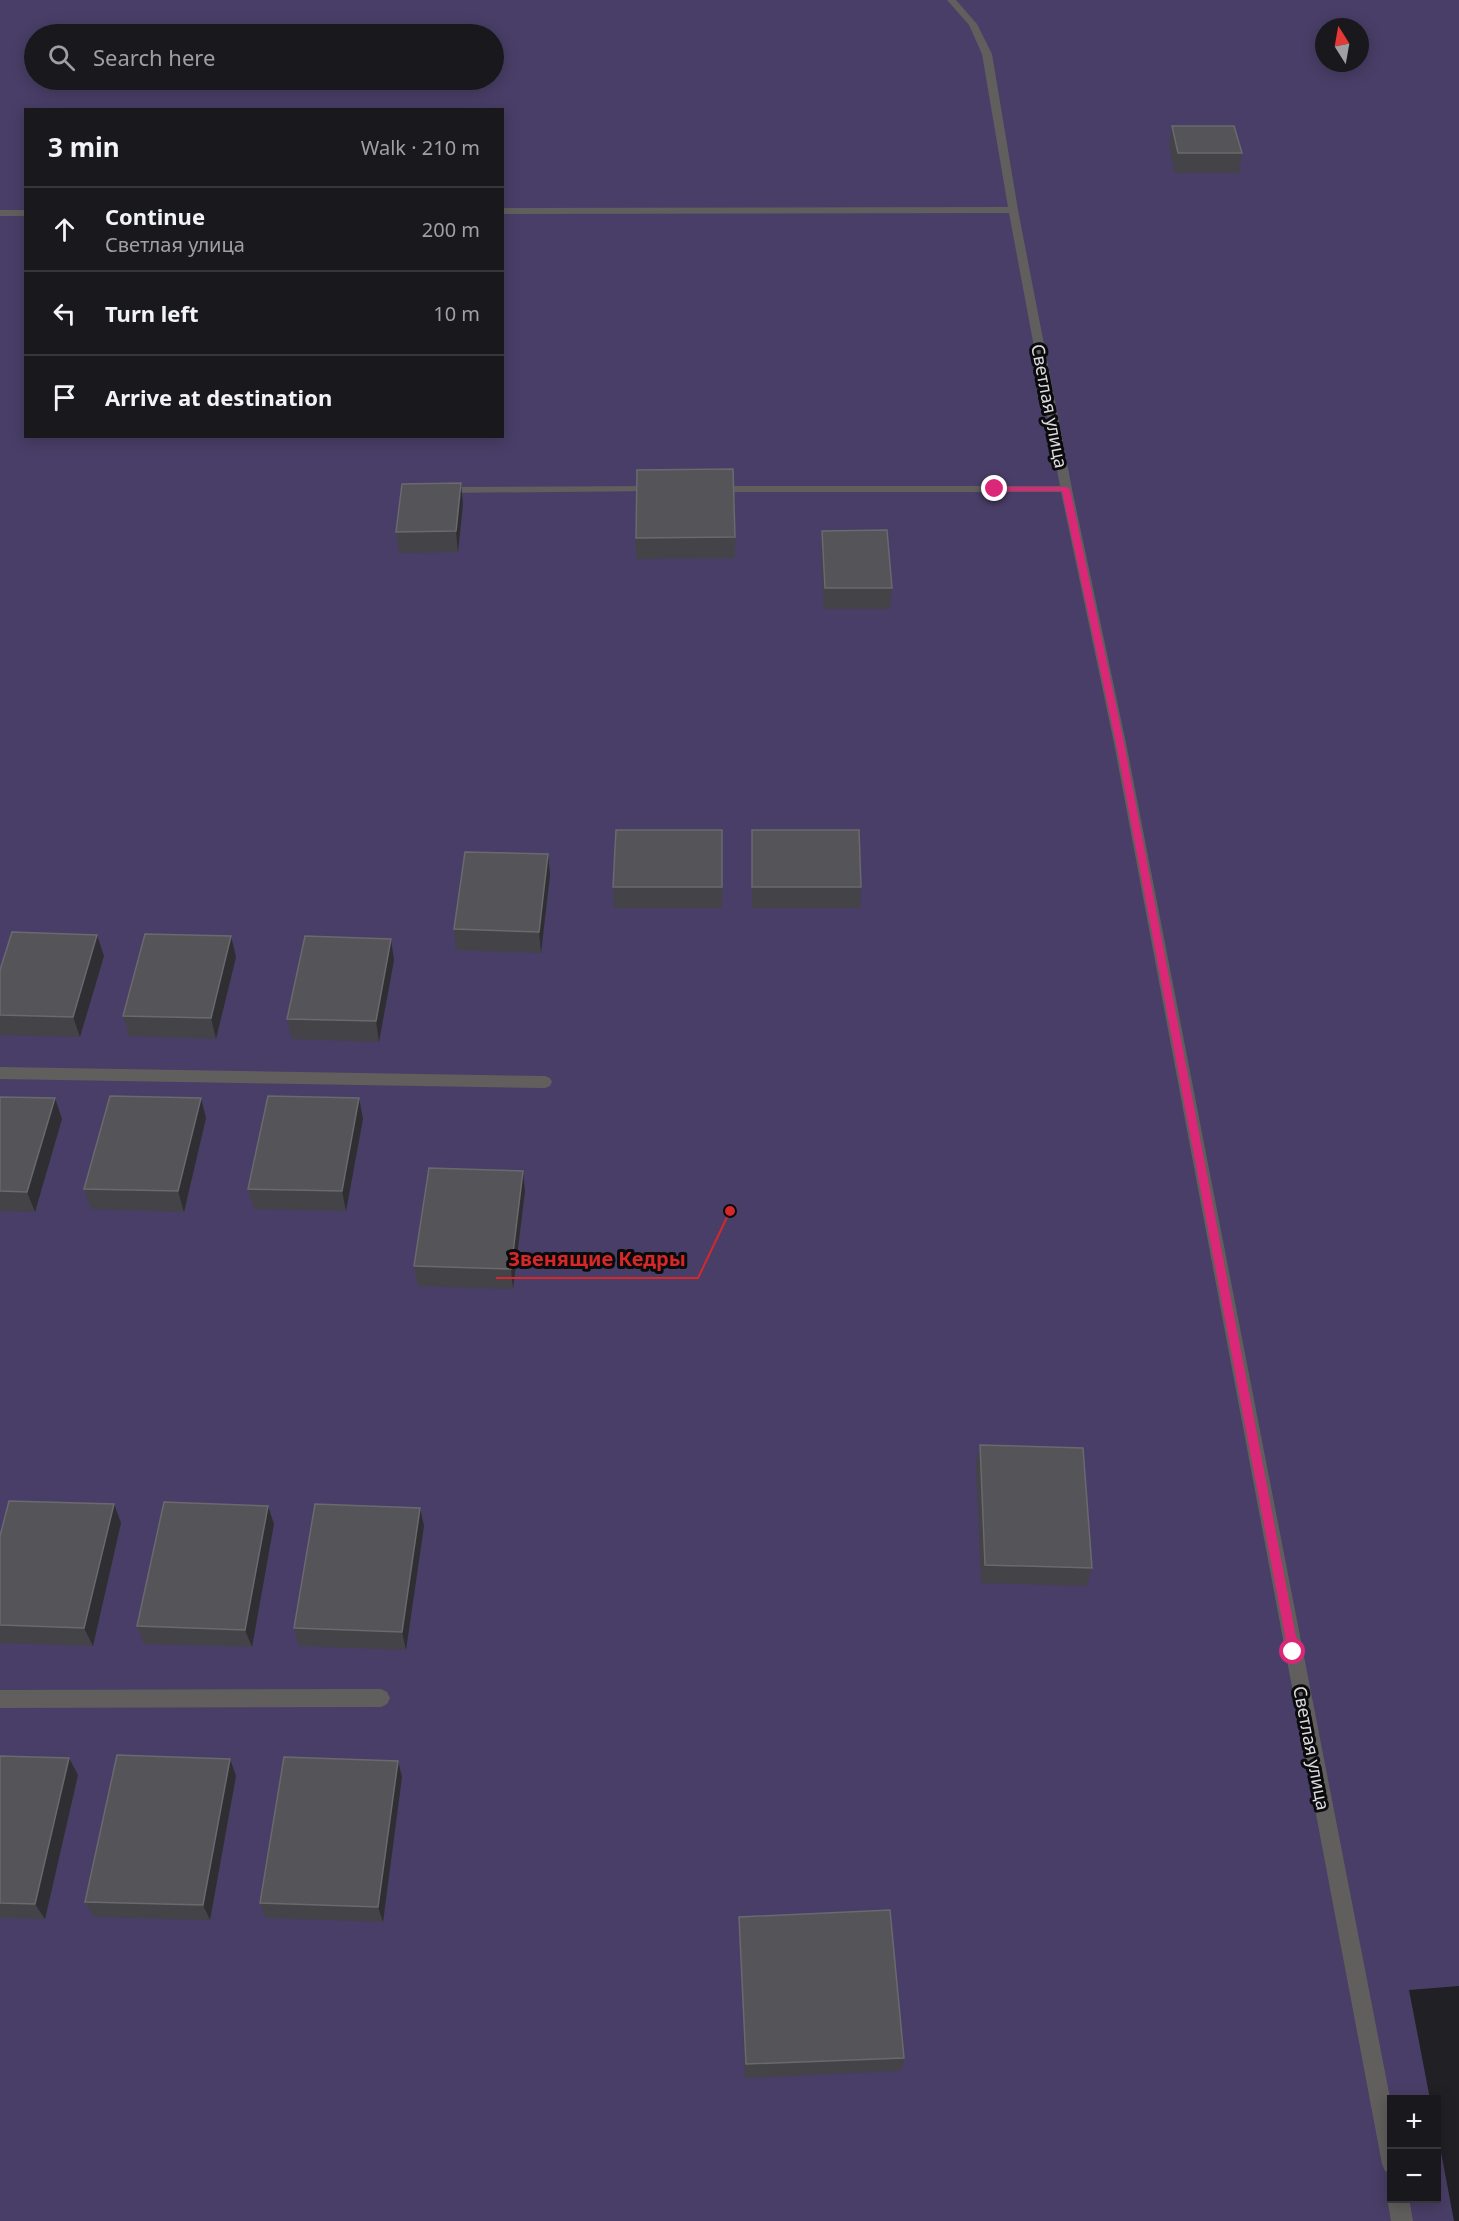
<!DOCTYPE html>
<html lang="en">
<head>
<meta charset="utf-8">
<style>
	body { margin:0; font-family:"Noto Sans",sans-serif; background:#222125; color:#f1f3f6 }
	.controls { position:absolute; right:18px; bottom:18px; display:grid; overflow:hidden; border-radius:0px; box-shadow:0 3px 15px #0003 }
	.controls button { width:54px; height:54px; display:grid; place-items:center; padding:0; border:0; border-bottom:2px solid #37373b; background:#19181c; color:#f1f3f6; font:30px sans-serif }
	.compass { position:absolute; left:1315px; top:18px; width:54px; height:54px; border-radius:50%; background:#19181c; box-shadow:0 3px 15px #0003; rotate:349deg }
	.stop { position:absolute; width:18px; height:18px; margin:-14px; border:4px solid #db2777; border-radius:50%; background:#fff }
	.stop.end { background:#db2777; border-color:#fff; box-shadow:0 2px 6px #0008 }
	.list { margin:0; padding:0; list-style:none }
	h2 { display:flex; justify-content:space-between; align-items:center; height:78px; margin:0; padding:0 24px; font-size:26px }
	h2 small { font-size:20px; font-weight:400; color:#9fa0a3 }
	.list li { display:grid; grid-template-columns:39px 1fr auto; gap:18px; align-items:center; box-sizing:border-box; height:84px; padding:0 24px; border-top:2px solid #37373b }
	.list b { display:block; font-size:22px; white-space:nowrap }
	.list p { margin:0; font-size:20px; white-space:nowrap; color:#9fa0a3 }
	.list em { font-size:20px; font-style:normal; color:#9fa0a3 }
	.icon { flex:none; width:33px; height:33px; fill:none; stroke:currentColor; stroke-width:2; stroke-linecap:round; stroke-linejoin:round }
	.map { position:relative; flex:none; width:1459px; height:2221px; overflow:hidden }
	.search { position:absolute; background:#19181c; box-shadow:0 3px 15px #0003; left:24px; top:24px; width:480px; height:66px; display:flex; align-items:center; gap:15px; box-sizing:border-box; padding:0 21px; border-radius:33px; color:#9fa0a3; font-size:22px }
	.panel { position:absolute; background:#19181c; box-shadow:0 3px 15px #0003; left:24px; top:108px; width:480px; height:330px; border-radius:0px }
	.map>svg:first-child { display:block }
</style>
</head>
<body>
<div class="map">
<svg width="1459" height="2221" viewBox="0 0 1459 2221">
	<rect width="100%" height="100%" fill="#212025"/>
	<path fill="#493e67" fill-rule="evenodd" d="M0,0H1459V1986L1409,1990L1430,2099L1392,2100V2198H1436L1437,2131L1454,2221H0ZM1324,27H1360V63H1324ZM34,34H494V80H34ZM26,110H502V436H26Z"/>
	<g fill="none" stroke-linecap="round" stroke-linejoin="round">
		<path fill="#605f5d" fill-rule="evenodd" d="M947,0H956L977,24L992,54L1018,210L1072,489L1126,743L1392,2108V2174L1385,2171L1382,2164L1114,743L1061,492H715L709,489L715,486H1060L1009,213L502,214V208L1008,207L982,54L969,25Z
			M0,210H26V216H0Z
			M655,486L661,489L659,491L442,493L436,490L442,487Z
			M0,1067L545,1076L550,1078L552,1082L550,1086L545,1088L0,1079Z
			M381,1689L387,1692L390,1698L387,1704L381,1707L0,1708V1690Z
			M1392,2190V2198H1409L1413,2221H1391L1387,2198Z"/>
	</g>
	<path fill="#444348" d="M1172,126L1242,153L1239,173H1175L1169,146Z
		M463,504L458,552L399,553L396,532Z
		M822,531L892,588L890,609H824L821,552Z
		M735,537V558L636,559V538Z
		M722,830V908H614L613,887Z
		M752,830L861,887L860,908H752Z
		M548,854L550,875L541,953L456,950L454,929Z
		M97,935L104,956L80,1037L0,1035V970Z
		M236,957L216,1039L129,1036L123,1016Z
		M394,960L379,1042L292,1039L287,1019Z
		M0,1097L55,1098L62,1119L35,1212L0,1211Z
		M359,1098L363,1119L346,1211L254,1209L248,1189Z
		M206,1118L184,1212L91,1209L84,1189Z
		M523,1171L525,1191L513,1289L418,1286L414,1266Z
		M980,1445L1092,1568L1087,1586L981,1583L976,1464Z
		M114,1504L121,1523L93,1646L0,1643V1536Z
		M274,1524L252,1647L144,1644L137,1626Z
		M424,1526L406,1650L299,1646L294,1628Z
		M0,1756L69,1758L78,1775L45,1919L0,1918Z
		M230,1759L236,1776L210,1920L94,1917L85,1902Z
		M398,1761L402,1777L383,1922L266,1918L260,1903Z
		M739,1917L904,2058L901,2071L745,2078Z"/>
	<path fill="#2f2e33" d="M461,483L463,504L458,552L456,531Z
		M548,854L550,875L541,953L539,932Z
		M97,935L104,956L80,1037L73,1017Z
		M231,936L236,957L216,1039L211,1018Z
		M391,939L394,960L379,1042L376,1021Z
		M55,1098L62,1119L35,1212L27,1192Z
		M201,1098L206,1118L184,1212L178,1191Z
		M359,1098L363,1119L346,1211L342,1191Z
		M523,1171L525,1191L513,1289L511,1269Z
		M114,1504L121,1523L93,1646L84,1628Z
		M268,1506L274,1524L252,1647L245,1630Z
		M420,1508L424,1526L406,1650L402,1632Z
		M69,1758L78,1775L45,1919L35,1904Z
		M230,1759L236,1776L210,1920L203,1905Z
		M398,1761L402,1777L383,1922L378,1907Z"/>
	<path fill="#555459" stroke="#6a696e" stroke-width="1.5" d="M1172,126H1234L1242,153H1178Z
		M733,469L735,537L636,538L637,470Z
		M461,483L456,531L396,532L402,484Z
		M887,530L892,588H825L822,531Z
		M616,830H722V887H613Z
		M752,830H859L861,887H752Z
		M465,852L548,854L539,932L454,929Z
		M12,932L97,935L73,1017L0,1015V970Z
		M145,934L231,936L211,1018L123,1016Z
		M305,936L391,939L376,1021L287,1019Z
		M110,1096L201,1098L178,1191L84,1189Z
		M268,1096L359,1098L342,1191L248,1189Z
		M0,1097L55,1098L27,1192L0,1191Z
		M429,1168L523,1171L511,1269L414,1266Z
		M980,1445L1083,1448L1092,1568L985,1565Z
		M9,1501L114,1504L84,1628L0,1625V1536Z
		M164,1502L268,1506L245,1630L137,1626Z
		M315,1504L420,1508L402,1632L294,1628Z
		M117,1755L230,1759L203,1905L85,1902Z
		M0,1756L69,1758L35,1904L0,1903Z
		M284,1757L398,1761L378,1907L260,1903Z
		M890,1910L904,2058L746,2064L739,1917Z"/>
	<path fill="#db2777" d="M995,487H1066L1070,489L1124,743L1299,1652L1293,1657L1288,1652L1116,743L1062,491H993L991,489Z"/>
	<g text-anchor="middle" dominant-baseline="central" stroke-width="6" stroke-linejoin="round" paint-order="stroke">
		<g font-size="18" fill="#dcdcdf" stroke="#0b0a0c">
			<text transform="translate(1050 406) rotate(79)">Светлая улица</text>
			<text transform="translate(1312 1748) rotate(79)">Светлая улица</text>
		</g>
	</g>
	<path fill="none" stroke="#d62828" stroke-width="2" d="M730 1211L698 1278H496"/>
	<circle fill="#d62828" stroke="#0b0a0c" stroke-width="2" cx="730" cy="1211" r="6"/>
	<g font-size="20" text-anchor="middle" font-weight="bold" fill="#d62828" stroke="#0b0a0c" stroke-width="6" stroke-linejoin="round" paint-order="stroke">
		<text x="597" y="1266">Звенящие Кедры</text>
	</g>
</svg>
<div class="controls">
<button>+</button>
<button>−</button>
</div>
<svg class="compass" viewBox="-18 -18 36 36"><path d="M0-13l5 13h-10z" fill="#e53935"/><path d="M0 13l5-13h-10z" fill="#9fa0a3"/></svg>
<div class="stop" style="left:1293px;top:1652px"></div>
<div class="stop end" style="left:995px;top:489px"></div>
<div class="search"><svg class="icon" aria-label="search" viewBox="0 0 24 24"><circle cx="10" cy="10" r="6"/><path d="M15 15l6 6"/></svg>Search here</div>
<section class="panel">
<h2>3 min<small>Walk · 210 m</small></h2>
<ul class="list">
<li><svg class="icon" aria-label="ahead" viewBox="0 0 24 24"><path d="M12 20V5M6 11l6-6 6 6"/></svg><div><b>Continue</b><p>Светлая улица</p></div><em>200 m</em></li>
<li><svg class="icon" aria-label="left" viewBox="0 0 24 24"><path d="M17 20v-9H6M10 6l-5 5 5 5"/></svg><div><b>Turn left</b></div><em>10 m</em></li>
<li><svg class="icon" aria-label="arrive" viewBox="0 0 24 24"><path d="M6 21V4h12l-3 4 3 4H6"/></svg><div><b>Arrive at destination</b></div></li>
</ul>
</section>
</div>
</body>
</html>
